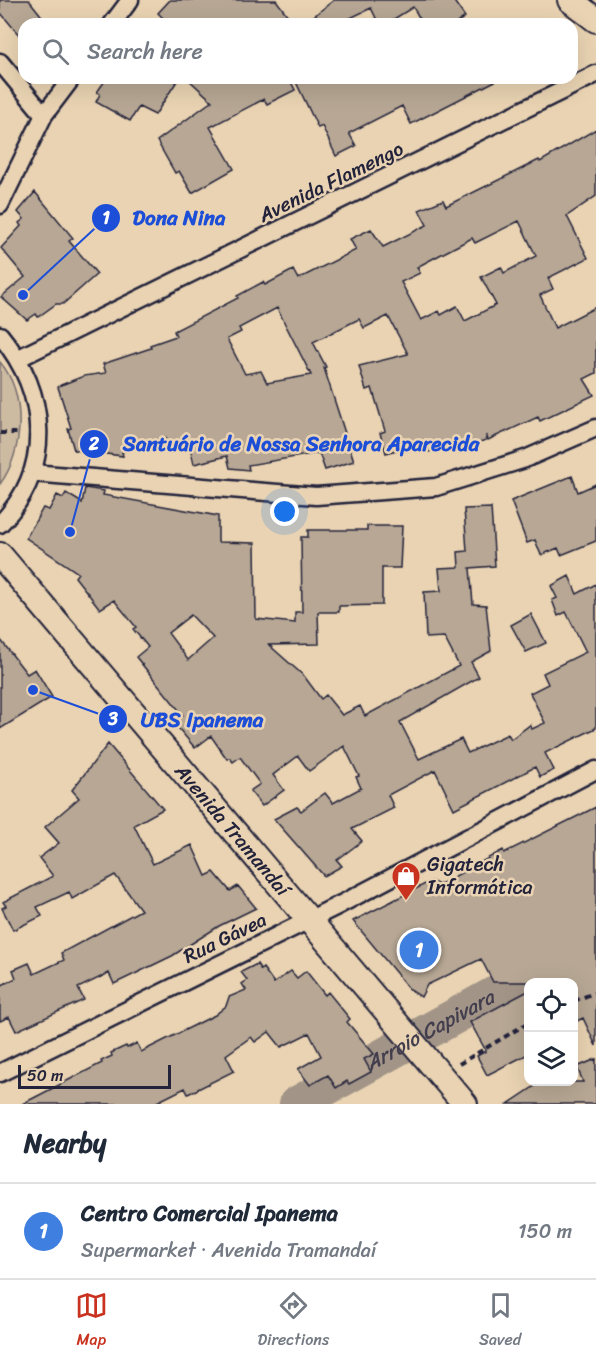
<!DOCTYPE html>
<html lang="en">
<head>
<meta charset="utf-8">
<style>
	body { margin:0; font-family:Sriracha,sans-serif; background:#f6f6f7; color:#1f2937 }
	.controls { position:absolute; right:18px; bottom:18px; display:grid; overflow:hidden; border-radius:12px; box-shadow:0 6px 24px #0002 }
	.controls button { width:54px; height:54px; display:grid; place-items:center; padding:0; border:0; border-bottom:2px solid #e0e1e3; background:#fff; color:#1f2937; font:30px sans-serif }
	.scale { position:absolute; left:18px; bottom:15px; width:153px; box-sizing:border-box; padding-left:6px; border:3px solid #22223b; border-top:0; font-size:16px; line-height:21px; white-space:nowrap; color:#22223b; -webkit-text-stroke:4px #e9d3b2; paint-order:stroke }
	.you { position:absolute; left:285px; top:512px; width:21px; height:21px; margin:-15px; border:4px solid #fff; border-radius:50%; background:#1a73e8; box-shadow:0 0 0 9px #1a73e833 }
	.badge { display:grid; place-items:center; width:39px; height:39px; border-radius:50%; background:#c8321e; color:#fff; font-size:20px; font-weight:700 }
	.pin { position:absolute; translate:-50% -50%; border:3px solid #fff; box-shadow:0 2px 6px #0006 }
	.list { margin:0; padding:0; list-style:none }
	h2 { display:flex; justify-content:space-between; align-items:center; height:78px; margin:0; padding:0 24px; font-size:26px }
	h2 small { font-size:20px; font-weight:400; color:#747a83 }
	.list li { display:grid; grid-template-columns:39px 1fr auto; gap:18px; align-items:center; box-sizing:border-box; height:96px; padding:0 24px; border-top:2px solid #e0e1e3 }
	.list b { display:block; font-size:22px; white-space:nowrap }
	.list p { margin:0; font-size:20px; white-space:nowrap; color:#747a83 }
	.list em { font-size:20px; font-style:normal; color:#747a83 }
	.icon { flex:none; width:33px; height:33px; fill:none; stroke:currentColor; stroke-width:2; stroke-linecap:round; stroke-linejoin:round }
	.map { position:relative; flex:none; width:596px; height:1104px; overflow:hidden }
	.search { position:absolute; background:#fff; box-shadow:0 6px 24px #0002; left:18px; right:18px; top:18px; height:66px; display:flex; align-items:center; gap:15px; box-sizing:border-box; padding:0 21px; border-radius:18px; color:#747a83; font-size:22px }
	.sheet { height:174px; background:#fff }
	nav { display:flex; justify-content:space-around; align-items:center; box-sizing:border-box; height:84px; border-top:2px solid #e0e1e3; background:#fff; font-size:16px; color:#747a83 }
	nav a { display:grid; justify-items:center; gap:3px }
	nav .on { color:#c8321e }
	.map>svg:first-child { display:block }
</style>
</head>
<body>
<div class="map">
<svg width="596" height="1104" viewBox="0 0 596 1104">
	<rect width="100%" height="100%" fill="#e9d3b2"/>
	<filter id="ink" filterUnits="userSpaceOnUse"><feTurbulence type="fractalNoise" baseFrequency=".0167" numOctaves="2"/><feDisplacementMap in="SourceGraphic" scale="12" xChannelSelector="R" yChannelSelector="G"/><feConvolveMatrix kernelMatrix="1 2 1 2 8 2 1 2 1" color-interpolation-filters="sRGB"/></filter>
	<g filter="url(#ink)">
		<path fill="#ccbaa1" stroke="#776e6e" stroke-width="1.5" d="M0,362C27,394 24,452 0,484Z"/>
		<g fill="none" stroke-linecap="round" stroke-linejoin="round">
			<path stroke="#a29487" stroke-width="36" id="s1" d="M297,1104L522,979L596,946"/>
		</g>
		<path fill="#b7a794" stroke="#22223b" stroke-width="1.5" fill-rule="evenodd" d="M0,0H29L48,24H24V41L0,12Z
			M170,0H276L294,24H169L158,13Z
			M334,0H453L465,17L455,24H423L413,7L386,24H379L371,8L338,24H304Z
			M107,78H179L155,115L139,107L130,121L96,102L100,94L97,92Z
			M187,78H289L295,90L267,104L264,99L210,127L234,169L192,193L179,171L175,173L157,141L212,101Z
			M294,78H501L411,124L402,106L349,133L356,146L336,156L322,126L318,128Z
			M596,129V196L567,216L588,258L548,278L553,289L540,295L555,328L596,307V373L584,379L594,395L540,421L538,417L488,440L486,435V440L461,448L459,443L428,452L424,442L386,453L380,433L385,431L372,388L366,390L359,366L408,354L388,316L364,328L359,319L313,342L326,367L324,368L354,461L325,470L319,453L248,465L249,470L230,468L227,456L194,464L190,447L186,448L184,441L167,445L165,437L122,452L123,456L74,450L68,429L71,428L58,387L61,385L84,376L106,373L103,364L151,348L150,345L176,336L174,331L238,298L237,296L263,282L265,285L293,270L298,279L356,250L350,239L371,229L383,247L427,225L419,210L443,200L446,206L539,160L540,162ZM519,221L536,256L504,273L501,267L481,277L496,305L465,321L457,306L441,315L439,311L421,320L401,282L420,273L417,267L434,258L472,238L475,243ZM277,308L311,375L267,383L261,371L245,374L227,339L241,332L239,328Z
			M35,192L73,238L69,241L97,274L63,304H56L38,317L36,314L27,320L1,297L25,277L1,248L21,226L19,223L24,219L18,212Z
			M572,476L578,492L596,484V541L561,555L558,548L541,555L535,540L527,543L511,501Z
			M85,488L104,491L103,495L218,516V542L255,543L256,619L295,623V612H302L301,537H308V530H367V526H402L400,568H382V605L339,606V612H318L319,644L269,645L304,676L321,699L326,695L342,715L360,706L365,716L459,666L444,637L426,638L424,592L441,591L439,568L459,567L458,552L467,551L464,509L491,508L495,566L470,568L473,604L486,605L491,651L471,662L479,677L400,722L419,759L461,739L468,753L508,734L511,739L530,725L532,729L545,723L530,693L548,684L543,673L586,652L566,612L558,616L552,600L557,598L551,586L569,576L577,594L596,584V728L545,753L554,770L540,777L535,767L454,809L435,770L388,795L394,808L352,829L362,841L337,860L342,866L324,876L274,819L297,807L301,811L325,793L333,803L361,788L356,777L359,776L344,746L309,771L298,756L273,775L284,790L262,806L250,791L260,784L240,757L233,762L230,758L227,759L211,736L195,748L173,722L183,715L136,657L148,647L133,629L136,627L114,600L100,609L75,577L78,573L26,538L43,508L49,510L57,495L63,498L66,493L82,503ZM191,615L213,638L188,660L168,633Z
			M531,614L546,643L526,652L511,625Z
			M0,639L27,674L35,669L52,697L0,729Z
			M108,744L163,809L134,825L153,864L192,845L206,876L214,872L230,891L238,886L256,908L219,926L172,956L114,984L109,973L78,988L84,1000L16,1031L9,1017L0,1021V986L16,978L13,970L29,963L34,974L64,960L61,953L141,910L115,875L72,899L69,892L37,907L42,916L13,930L2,908L6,906L3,902L53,876L39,858L59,843L45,827L79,798L72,790Z
			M596,807V1046L583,1018L573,1023V982H493L481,959L427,985L421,997L410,990L353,921L431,881L439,885L503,850L504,853Z
			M257,964L261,970L263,968L274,983L291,971L297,978L306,971L325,995L328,992L350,1019L347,1022L374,1054L364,1059L371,1072L349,1084L347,1081L336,1088L328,1075L310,1085L298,1069L321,1056L309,1033L281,1047L269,1032L255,1042L251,1037L226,1055L234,1071L188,1094L185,1088L153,1104H22L102,1063L101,1061L112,1056L111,1053L126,1046L127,1048L137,1043L141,1052L215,1015L226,1006L229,997L246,990L242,984L247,980L241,972Z
			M528,991V1054L487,1075L477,1056L486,1051L470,1022Z
			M596,1059V1104H508L541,1082H583L577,1067Z"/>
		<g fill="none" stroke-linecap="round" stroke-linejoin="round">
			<g stroke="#22223b" stroke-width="21">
				<path id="street" d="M112,24L130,0
					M0,62L44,115
					M0,205L44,115L72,78
					M0,335C48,393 54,468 0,524
					M19,358L596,74
					M32,473L316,496L436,487L525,459L596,428
					M0,1073L341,904L596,770"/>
			</g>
			<g stroke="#22223b" stroke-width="28">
				<g id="secondary">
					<path d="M570,0L596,20"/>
					<path id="s2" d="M0,555L465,1104"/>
				</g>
			</g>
			<path stroke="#22223b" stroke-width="4" stroke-dasharray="6 4.5" stroke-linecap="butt" d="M0,433H20
				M574,1001L596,992
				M459,1064L528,1023"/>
			<use href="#street" stroke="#e9d3b2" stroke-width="16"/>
			<use href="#secondary" stroke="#e9d3b2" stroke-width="24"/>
		</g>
	</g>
	<defs>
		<g id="shop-pin" transform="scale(1.5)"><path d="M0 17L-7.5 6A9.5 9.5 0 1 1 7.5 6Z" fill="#c8321e" stroke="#e9d3b2"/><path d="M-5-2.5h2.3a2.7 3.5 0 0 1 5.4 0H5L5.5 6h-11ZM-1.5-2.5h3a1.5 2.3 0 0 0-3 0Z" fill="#fff"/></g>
	</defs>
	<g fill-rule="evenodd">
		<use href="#shop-pin" x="406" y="876"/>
	</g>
	<g text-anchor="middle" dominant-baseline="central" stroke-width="5" stroke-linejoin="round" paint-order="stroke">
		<g font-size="20" fill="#22223b" stroke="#e9d3b2">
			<text transform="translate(331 182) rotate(-26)">Avenida Flamengo</text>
			<text stroke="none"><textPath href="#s2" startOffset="360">Avenida Tramandaí</textPath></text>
			<text transform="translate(225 938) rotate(-26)">Rua Gávea</text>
		</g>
		<g font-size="20" fill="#22223b" stroke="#e9d3b2" text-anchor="start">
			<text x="427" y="864">Gigatech<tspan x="427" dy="23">Informática</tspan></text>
		</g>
		<g font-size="21" font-style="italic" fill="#423e4e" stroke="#e9d3b2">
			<text stroke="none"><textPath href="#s1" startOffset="152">Arroio Capivara</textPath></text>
		</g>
	</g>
	<path fill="none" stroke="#1d4ed8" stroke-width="2" d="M23 295L106 218M70 532L94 444M33 690L113 719"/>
	<g fill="#1d4ed8" stroke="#e9d3b2" stroke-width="2">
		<circle cx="23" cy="295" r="6"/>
		<circle cx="70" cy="532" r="6"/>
		<circle cx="33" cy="690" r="6"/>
		<circle cx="106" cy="218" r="15"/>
		<circle cx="94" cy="444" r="15"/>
		<circle cx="113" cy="719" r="15"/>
	</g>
	<g font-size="18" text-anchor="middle" font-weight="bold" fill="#fff">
		<text x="106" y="224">1</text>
		<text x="94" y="450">2</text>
		<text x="113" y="725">3</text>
	</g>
	<g font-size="21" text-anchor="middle" font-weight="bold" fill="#1d4ed8" stroke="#e9d3b2" stroke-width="5" stroke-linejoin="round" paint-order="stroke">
		<text x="179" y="225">Dona Nina</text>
		<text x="301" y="451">Santuário de Nossa Senhora Aparecida</text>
		<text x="202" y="727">UBS Ipanema</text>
	</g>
</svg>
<div class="controls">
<button><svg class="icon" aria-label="locate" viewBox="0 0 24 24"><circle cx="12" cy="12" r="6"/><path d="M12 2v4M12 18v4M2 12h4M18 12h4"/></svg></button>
<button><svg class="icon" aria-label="layers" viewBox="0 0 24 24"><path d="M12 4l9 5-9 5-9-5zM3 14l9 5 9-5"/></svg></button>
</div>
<div class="scale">50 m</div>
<div class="you"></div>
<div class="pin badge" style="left:419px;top:950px;background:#3f7fe0">1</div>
<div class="search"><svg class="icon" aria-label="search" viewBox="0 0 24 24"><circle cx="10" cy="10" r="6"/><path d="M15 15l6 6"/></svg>Search here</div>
</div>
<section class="sheet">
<h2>Nearby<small></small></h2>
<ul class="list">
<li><span class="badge" style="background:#3f7fe0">1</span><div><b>Centro Comercial Ipanema</b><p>Supermarket · Avenida Tramandaí</p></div><em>150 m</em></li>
</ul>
</section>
<nav>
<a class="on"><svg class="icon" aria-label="map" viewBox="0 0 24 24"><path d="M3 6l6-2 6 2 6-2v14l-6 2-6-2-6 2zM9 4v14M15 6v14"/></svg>Map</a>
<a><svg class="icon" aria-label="directions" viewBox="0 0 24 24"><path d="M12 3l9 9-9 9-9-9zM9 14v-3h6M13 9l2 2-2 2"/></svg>Directions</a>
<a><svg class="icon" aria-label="saved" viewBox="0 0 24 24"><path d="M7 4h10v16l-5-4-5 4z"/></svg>Saved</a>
</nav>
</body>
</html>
